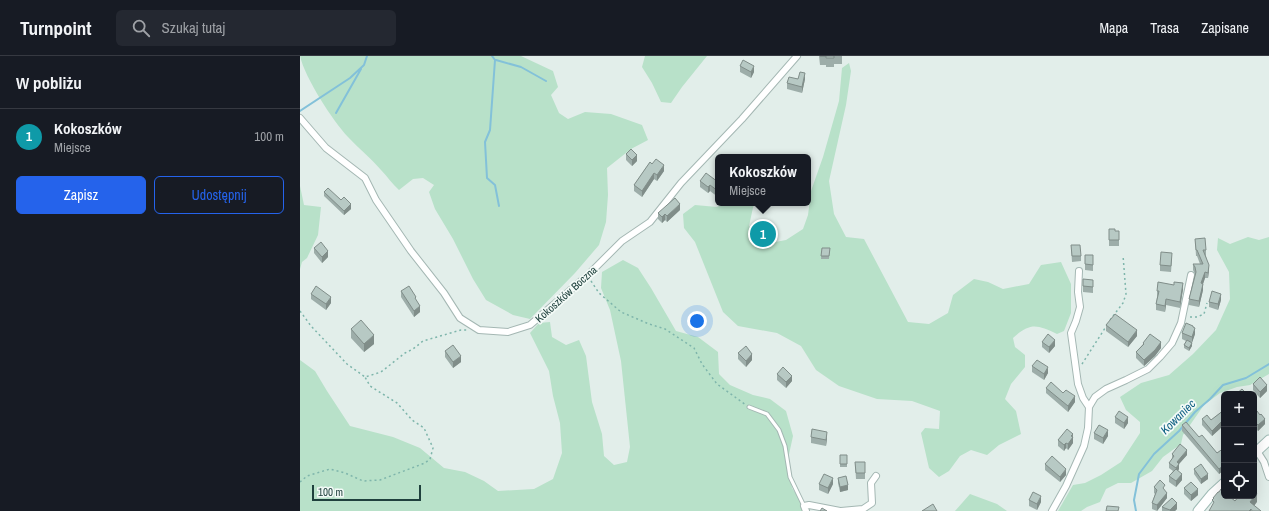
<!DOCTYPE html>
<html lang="pl">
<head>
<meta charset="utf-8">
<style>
	body { margin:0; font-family:"Archivo Narrow",sans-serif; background:#242831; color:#f1f3f6 }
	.controls { position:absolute; right:12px; bottom:12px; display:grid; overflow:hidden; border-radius:6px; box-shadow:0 4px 16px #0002 }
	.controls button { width:36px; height:36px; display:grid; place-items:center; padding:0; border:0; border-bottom:1px solid #363941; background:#171b24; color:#f1f3f6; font:20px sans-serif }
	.scale { position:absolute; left:12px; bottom:10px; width:109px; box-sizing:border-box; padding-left:4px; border:2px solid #1f413d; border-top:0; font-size:11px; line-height:14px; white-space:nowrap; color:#1f413d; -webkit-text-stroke:3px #f3faf7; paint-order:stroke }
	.you { position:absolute; left:397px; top:265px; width:14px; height:14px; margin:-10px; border:3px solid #fff; border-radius:50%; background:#1a73e8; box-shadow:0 0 0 6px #1a73e833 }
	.badge { display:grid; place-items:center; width:26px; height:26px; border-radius:50%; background:#2563eb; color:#fff; font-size:13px; font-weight:700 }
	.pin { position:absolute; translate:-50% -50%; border:2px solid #fff; box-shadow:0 1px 4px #0006 }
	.popup { position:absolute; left:415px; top:98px; width:96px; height:52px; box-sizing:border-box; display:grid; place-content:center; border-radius:6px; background:#171b24; filter:drop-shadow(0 1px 3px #0005); font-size:13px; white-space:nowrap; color:#9ea1a6 }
	.popup b { font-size:15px; color:#f1f3f6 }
	.popup::after { content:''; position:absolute; left:50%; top:100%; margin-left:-8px; border:8px solid transparent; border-top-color:#171b24 }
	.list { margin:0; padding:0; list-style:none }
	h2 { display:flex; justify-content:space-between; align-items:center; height:52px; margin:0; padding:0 16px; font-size:17px }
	h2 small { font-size:13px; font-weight:400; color:#9ea1a6 }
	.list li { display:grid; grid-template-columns:26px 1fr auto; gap:12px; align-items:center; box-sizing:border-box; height:56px; padding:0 16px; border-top:1px solid #363941 }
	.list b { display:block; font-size:15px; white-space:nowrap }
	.list p { margin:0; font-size:13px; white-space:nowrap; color:#9ea1a6 }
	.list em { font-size:13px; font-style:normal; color:#9ea1a6 }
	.actions { display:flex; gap:8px; padding:12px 16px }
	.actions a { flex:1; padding:9px 0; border:1px solid #2563eb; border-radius:6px; text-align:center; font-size:14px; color:#2563eb }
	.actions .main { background:#2563eb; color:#fff }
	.icon { flex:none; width:22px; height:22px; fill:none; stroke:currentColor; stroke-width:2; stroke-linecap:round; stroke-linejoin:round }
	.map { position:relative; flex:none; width:969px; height:455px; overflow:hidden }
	header { display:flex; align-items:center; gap:24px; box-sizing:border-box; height:56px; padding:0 20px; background:#171b24; border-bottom:1px solid #363941 }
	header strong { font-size:19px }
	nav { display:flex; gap:22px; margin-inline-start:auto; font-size:14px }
	.search { width:280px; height:36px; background:#242831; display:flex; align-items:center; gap:10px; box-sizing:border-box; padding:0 14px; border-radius:6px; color:#9ea1a6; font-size:15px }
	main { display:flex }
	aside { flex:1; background:#171b24 }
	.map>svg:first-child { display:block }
</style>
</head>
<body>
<header>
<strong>Turnpoint</strong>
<div class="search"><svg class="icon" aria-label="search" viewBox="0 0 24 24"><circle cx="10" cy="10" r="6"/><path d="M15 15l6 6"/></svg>Szukaj tutaj</div>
<nav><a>Mapa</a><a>Trasa</a><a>Zapisane</a></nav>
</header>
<main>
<aside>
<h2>W pobliżu<small></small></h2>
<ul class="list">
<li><span class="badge" style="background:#0f9aa8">1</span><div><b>Kokoszków</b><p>Miejsce</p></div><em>100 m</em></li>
</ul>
<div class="actions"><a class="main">Zapisz</a><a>Udostępnij</a></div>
</aside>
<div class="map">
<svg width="969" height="455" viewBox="0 0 969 455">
	<rect width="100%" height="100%" fill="#e2eeea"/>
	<path fill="#b8e1c9" d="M0,0H221L253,15L258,31L251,39L259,57L268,63L285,56L311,58L342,69L348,84L331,93L307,112L308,139L306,166L299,189L275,217L230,263L213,259L186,244L173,223L153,183L135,153L129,136L134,129L123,122L113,123L99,134C92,128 88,121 81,114C71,102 59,93 48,81C33,65 5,22 0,0Z
		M345,0H407L382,31L371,47L361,46L352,27L342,11Z
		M549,7L551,15L546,49L529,125L534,158L546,181L564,183L608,266L629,268L648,257L653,239L674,223L688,226L703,233L729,228L741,209L761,206L771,228V257L764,275L757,278C737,269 731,266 713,282L715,291L725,299V311L711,328L705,343L716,355L721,378L699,389L687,399L671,394L660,400L649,415L639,421L629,412L621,377L625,372L639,373L640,355L612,345L577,343L539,330L516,314L501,290L477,277L438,270L423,256L395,186L384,172L383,158L395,149L417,151L425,147H454L449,170L465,188L486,184L503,173L508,159L511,135L523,101L539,45L542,12Z
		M0,130L4,149L21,151L18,179L7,202L2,206L0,213Z
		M948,181L959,184L969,181V318L950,329L937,331L920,337L904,349L883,379L881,388L863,401L852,415L831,427H818L806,433L800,446L787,451L781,455H758L773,429L785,427L801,419L821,406L840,377V366L826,354L820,341L841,327L869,319L893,298L916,274L930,243L929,216L917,194L918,182L930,188Z
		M323,204L338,212L351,232L376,275L398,281L418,296L419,318L430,329L453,339L470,343L486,355L493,380L488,403L492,432L500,444L504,455H0V304L15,315L27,335L50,370L93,381L120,392L144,412L165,416L184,425L198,435L234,433L253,423L262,397L260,367L253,340L249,315L230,277L239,267L250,266L252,281L266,289L279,284L286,300L292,346L302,378L304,400L314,409L327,406L330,391L321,305L310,254L301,232L302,216Z
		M670,438L697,448L707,455H655Z"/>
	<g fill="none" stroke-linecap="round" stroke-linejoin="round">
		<path stroke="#83c1d9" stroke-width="2" d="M192,0L195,4L190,74L185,86L187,122L195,129L199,150
			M196,4L221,11L246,25
			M64,9L67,0
			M0,55L50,22L64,9
			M36,57L61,13
			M836,455L834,444L839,418L854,398L879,375L895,356L910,343L923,329L946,322L969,308"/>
		<g stroke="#a4b7b3" stroke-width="5">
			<path id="lane" d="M449,351L467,358L479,374L485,390L490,421L504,450"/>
		</g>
		<g stroke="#a4b7b3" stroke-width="8">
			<path id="street" d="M0,62L26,92L65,122L76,144L111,195L144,237L160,262L179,274L208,276L230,269L288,219L322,185L350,166L381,127L442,63L497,0
				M789,351L795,341L806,333L826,324L848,313L860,301L872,287L881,267L891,219
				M957,395L964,406L969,421
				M506,455L504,450L509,449L540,455
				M541,455L563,453L572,447L571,427L576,420
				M752,455L766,430L784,390L788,372L789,351L783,342L778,328L771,277L776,265L780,251L778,236L779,215"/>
		</g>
		<g stroke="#9fbbb5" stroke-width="11">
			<path id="secondary" d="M954,398L969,384
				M898,455L912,438L924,427"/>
		</g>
		<path stroke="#7eb5ab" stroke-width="1.5" stroke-dasharray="2 3" stroke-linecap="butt" d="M291,225L299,237L321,256L349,268L365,273L394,292L402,308L417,328L446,349
			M0,255L11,270L47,308L65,321L81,316L105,297L113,293L123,285L161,274H167
			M890,261H897L904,258L907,247
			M810,264L823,247L826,238L823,199
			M782,308L807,269
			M0,426L7,420L30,413L45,417L63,425L80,424L125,407L130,403L133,392L124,372L112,364L97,347L70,330L65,321"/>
		<use href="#lane" stroke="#fff" stroke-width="3"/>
		<use href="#street" stroke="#fff" stroke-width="6"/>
		<use href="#secondary" stroke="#fff" stroke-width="9"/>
	</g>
	<path fill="#9dada9" d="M519,0H542V8H534V11H526V9H520Z
		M440,10L454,16L451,22L440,16Z
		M498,23H505L502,37L487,33V27Z
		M326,98L337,105L332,110L326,104Z
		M350,106L364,115L357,125L354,123L342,141L334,135V129Z
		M400,125L418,126V141L410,135L408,137L400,131Z
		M24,136L41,144L51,153L44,159L24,140Z
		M380,154L367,166L365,164L362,167L358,163V157Z
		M809,173L815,175H819V190H809Z
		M895,183L906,194V200L909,214L908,222H905L903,228V234L899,251L889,249V243L895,218L893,214V208H900L897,200H896Z
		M771,189L781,200V205L772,206Z
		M14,192L28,201L22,207L14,197Z
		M522,192H530L529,203H521Z
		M785,199H793V215L785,214Z
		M872,203L871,216L860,215V209Z
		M783,223L793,230V237L783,236Z
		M883,233L880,252L866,249L865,256L856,254V248L857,241V235Z
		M101,235L116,244L120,256L114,261L101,241Z
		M11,238L31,247L26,254L11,243Z
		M921,244L918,254L909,251V246Z
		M806,269L837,280L828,291L806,275Z
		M893,271L895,278L892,286V290L889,295L884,292V289L886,285L882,283V277Z
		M51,273L74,288L64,296L51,282Z
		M742,286L755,290L749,297L742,291Z
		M843,287L861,292L855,300L844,310L836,302V296L843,288Z
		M145,295L161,306L153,312L145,301Z
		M438,297L452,304L446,311L438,303Z
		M732,310L748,317L744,324L732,316Z
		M477,318L492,325L486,332L477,324Z
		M953,328L967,335L960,342L953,334Z
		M746,332L763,337L775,346L768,356L746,337Z
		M924,354V371L923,370L912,380L902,369V363L911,364Z
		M954,358L965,368L958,375L957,374L954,377Z
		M815,361L828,367L824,373L815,367Z
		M882,369L899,381L917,397L924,392V414L919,418L882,375Z
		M794,377L808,380L803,388L794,383Z
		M773,378V387L768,394L766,392L764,395L758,390V384Z
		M511,381L527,382L526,390L511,387Z
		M872,398L887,399L879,408V413L878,415L882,424L876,431L869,426V420L873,415L869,412V407L872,403Z
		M540,399H547V411H540Z
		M555,406H565V423H556Z
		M745,408L766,419L760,426L745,414Z
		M894,413L908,423L901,428L894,418Z
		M538,422L548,434L540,436L538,427Z
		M519,428H533L528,438L519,434Z
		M854,431L865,435L867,442L857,455L852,453V447L855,438L854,437Z
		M884,432L898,439L891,445L884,438Z
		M729,444L741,446L737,454L729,450Z
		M862,451L877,453L875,455H862Z"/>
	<path fill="#808d89" d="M454,10V16L451,22V16Z
		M505,17V23L502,37V31Z
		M337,99V105L332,110V104Z
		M364,109V115L357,125V119Z
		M354,117V123L342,141V135Z
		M410,129V135L408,137V131Z
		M51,148V153L44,159V155Z
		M380,148V154L367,166V160Z
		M365,158V164L362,167V161Z
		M28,195V201L22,207V201Z
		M909,209V214L908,222V217Z
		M905,216V222L903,228V234L899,251V245L901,227Z
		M883,227V233L880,252V246Z
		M921,238V244L918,254V248Z
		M31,241V247L26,254V248Z
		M866,243V249L865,256V250Z
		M120,250V256L114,261V255Z
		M895,272V278L892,287V281Z
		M837,274V280L828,291V286Z
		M74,279V288L64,296V288Z
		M755,284V290L749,297V291Z
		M861,286V292L855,300L844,310V304Z
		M892,287V290L889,295V292Z
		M452,298V304L446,311V305Z
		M161,300V306L153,312V306Z
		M748,311V317L744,324V318Z
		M492,320V325L486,332V326Z
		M967,329V335L960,342V336Z
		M775,340V346L768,356V350Z
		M828,361V367L824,373V367Z
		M965,363V368L958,375V369Z
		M923,364V370L912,380V375Z
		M957,368V374L954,377V371Z
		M808,374V380L803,388V382Z
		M527,376V382L526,390V384Z
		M773,378V387L768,394V388Z
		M766,387V392L764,395V389Z
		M887,394V399L879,408V413L876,417V412L877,406Z
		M924,409V414L919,418V413Z
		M766,413V419L760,426V421Z
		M882,418V424L876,431V425Z
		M908,418V423L901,428V423Z
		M533,422V428L528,438V432Z
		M548,429V434L540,436V431Z
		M898,433V439L891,445V439Z
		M867,437V442L857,455V449Z
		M957,437V446L951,454V455H949L950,446Z
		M741,440V446L737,454V448Z
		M877,447V453L875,455H870V454Z"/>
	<path fill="#b7c9c4" stroke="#808d89" d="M520,0H534V2H526V0Z
		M443,4L454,10L451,16L440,10Z
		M500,16L505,17L502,31L487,27L489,21L498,23Z
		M331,93L337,99L332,104L326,98Z
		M356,103L364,109L357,119L354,117L342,135L334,129L350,106L352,108Z
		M406,117L418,126V135L410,129L408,131L400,125Z
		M28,132L41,144L44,141L51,148L44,155L24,136Z
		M375,142L380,148L367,160L365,158L362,161L358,157Z
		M809,173H815V175H819V184H809Z
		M905,182L906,194H903L909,209L908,217L905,216L901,227L903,228L899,245L889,243L896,216L895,211L893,208H903L897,194H896L895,183Z
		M21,186L28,195L22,201L14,192Z
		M771,189H780L781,200H772Z
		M522,192H530L529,200H521Z
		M861,196L872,197L871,210L860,209Z
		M785,199H793V209L785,208Z
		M783,223L793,224V231L783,230Z
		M858,226L874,229V226L883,227L880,246L866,243L865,250L856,248L859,235H857Z
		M16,230L31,241L26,248L11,238Z
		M109,230L116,241L115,242L120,250L114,255L101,235Z
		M912,235L921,238L918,248L909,246Z
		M815,258L837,274L828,286L806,269Z
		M61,264L74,279L64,288L51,273Z
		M886,267L893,270V271L895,272L892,281L882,277Z
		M748,278L755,284L749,291L742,286Z
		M850,278L861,286L855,294L844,304L836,296L844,288L843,287Z
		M887,284L892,287L889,292L884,289Z
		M153,289L161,300L153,306L145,295Z
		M446,290L452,298L446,305L438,297Z
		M737,304L748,311L744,318L732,310Z
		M483,311L492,320L486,326L477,318Z
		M960,321L967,329L960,336L953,328Z
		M751,326L763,337L766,334L775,340L768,350L746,332Z
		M942,333L947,338H936Z
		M924,354V365L923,364L912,375L902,363L907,359L911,364Z
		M819,355L828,361L824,367L815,361Z
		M957,355L960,359L961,358L965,363L958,369L957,368L954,371V358Z
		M886,366L899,381L902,379L917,397L924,392V409L919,413L882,369Z
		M799,369L808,374L803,382L794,377Z
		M512,373L527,376L526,384L511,381Z
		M767,373L773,378L771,380L773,381L768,388L766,387L764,389L758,384Z
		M880,388L887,394L877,406L879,408L876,412L869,407L874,400L872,398Z
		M540,399H547V408H540Z
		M752,400L766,413L760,421L745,408Z
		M555,406H565V417H556Z
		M901,408L908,418L901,423L894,413Z
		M876,413L882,418L876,425L869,420Z
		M524,418L533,422L528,432L519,428Z
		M546,420L548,429L540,431L538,422Z
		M860,424L865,429L863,432L867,437L857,449L852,447L857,434L854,431Z
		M891,426L898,433L891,439L884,432Z
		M921,433L924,436V440H929L935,445L939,440H954V435L957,437L950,446L961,455H952L951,453L949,455H909L914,446L912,444L914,442H913L918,436H919Z
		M733,436L741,440L737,448L729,444Z
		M872,442L877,447L870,454L862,451Z
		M633,448L637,455H622Z
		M807,450L819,451L818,455H806Z
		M522,452L527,455H520Z"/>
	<g text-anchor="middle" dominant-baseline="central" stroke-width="3.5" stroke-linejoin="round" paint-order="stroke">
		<g font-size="11" fill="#1f413d" stroke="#f3faf7">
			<text transform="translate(266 238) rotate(-42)">Kokoszków Boczna</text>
		</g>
		<g font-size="12" font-style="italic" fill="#126285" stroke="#f3faf7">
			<text transform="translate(878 361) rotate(-45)">Kowaniec</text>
		</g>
	</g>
</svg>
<div class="controls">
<button>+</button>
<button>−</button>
<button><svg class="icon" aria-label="locate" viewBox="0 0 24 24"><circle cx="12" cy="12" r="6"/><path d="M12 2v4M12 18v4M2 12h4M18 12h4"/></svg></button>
</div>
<div class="scale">100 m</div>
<div class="you"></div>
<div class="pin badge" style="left:463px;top:178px;background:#0f9aa8">1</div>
<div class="popup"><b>Kokoszków</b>Miejsce</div>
</div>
</main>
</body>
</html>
